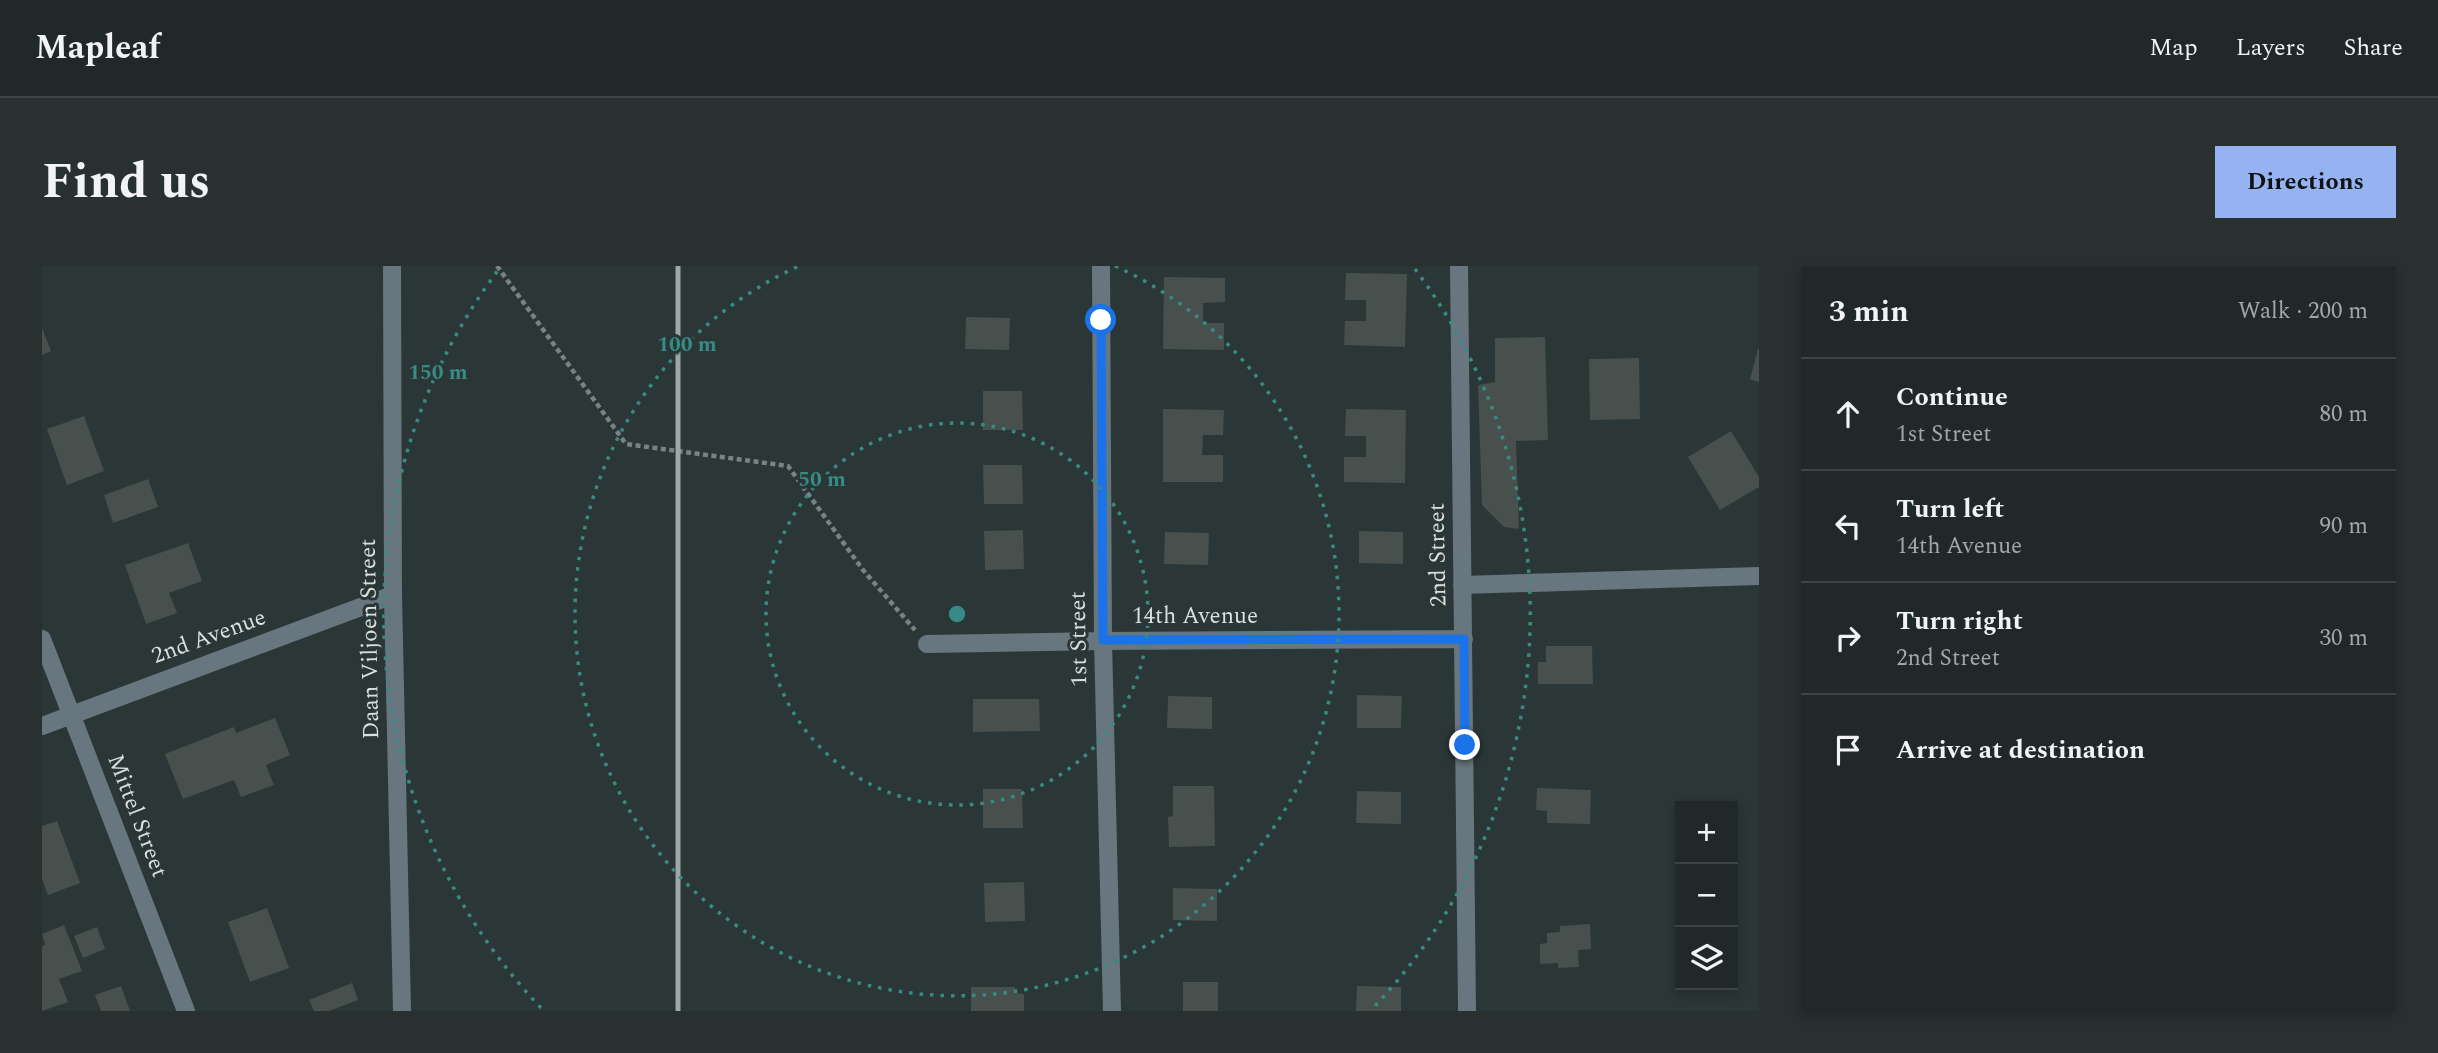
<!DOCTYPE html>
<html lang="en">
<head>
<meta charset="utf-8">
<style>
	body { margin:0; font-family:Spectral,serif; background:#283030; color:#f1f3f6 }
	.controls { position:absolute; right:21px; bottom:21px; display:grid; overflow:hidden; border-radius:0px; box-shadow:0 4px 10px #0003 }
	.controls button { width:63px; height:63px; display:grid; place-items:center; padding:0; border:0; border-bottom:2px solid #3d4445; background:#202828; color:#f1f3f6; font:35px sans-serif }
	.stop { position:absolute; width:21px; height:21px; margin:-16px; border:5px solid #1a73e8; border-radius:50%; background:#fff }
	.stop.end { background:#1a73e8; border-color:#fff; box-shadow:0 2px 7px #0008 }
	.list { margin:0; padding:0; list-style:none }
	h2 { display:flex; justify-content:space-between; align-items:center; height:91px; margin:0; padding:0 28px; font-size:30px }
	h2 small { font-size:23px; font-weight:400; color:#a2a6a8 }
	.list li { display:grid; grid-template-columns:46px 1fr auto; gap:21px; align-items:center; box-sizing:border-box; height:112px; padding:0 28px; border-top:2px solid #3d4445 }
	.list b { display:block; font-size:26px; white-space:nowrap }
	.list p { margin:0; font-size:23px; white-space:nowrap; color:#a2a6a8 }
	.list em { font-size:23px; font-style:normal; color:#a2a6a8 }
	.icon { flex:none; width:38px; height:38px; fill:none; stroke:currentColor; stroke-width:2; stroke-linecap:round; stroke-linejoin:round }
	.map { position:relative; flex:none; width:1717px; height:745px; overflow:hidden; border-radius:0px }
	header { display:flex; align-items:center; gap:42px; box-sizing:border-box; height:98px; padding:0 35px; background:#202828; border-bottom:2px solid #3d4445 }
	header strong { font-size:33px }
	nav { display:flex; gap:38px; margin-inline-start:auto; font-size:24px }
	.intro { display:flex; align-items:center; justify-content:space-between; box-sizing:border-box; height:168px; padding:0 42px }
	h1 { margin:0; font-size:49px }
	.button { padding:18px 32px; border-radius:0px; background:#95b2f1; color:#111; font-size:24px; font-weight:700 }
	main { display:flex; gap:42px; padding:0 42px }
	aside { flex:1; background:#202828; border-radius:0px; box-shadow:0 4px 10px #0003 }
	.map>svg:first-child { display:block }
</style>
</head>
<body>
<header>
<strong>Mapleaf</strong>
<nav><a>Map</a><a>Layers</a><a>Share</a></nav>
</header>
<div class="intro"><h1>Find us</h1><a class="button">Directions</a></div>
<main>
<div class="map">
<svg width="1717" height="745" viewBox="0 0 1717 745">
	<rect width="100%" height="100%" fill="#2b3636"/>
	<path fill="#47504c" d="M1304,7L1365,8L1363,81L1302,79L1303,55H1324V34H1303Z
		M1122,11L1183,12V36L1161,37V57H1182V84L1121,83Z
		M924,51L968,52L967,84L923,83Z
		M0,62L9,85L0,89Z
		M1503,71L1506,174L1474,175L1477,263L1462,261L1440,239L1436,119L1453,116V72Z
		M1716,83H1717V116L1708,113Z
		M1597,92L1598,153L1548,154L1547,93Z
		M941,125H980L981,164H941Z
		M1121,143L1182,144L1181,169H1161L1160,189H1181V216H1121Z
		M1304,143L1364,144L1363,217L1302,216V191H1324V170H1303Z
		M42,150L62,205L25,219L5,163Z
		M1689,165L1717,211V221L1678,244L1646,191Z
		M941,199H980L981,238H942Z
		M106,213L116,241L71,257L62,229Z
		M981,264L982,303L943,304L942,265Z
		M1317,265L1361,266V298L1317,297Z
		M1123,266L1167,267L1166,299L1122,298Z
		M146,277L160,315L127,327L135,347L104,358L83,299Z
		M1504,380H1550L1551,418H1496V396H1504Z
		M1315,429L1360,430L1359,462H1315Z
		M1126,430L1170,431V463L1125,462Z
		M931,433H997L998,465L931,466Z
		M233,452L248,489L224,499L232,519L199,531L192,514L141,533L123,488L192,461L194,467Z
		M1131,520H1172L1173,580L1127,581L1126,551L1131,550Z
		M1495,522L1549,524L1548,558L1505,557V545L1494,544Z
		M941,523H980L981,562H941Z
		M1315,525L1359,526V558L1314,557Z
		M15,555L38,617L6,629L0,613V560Z
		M982,616L983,655L943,656L942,617Z
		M1131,622L1175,623V655L1131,654Z
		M225,642L247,702L208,716L186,656Z
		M1548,658L1549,683L1536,684L1537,701L1516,702V697L1498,698V678L1505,677V667L1518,666V660Z
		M22,659L40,705L17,713L26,736L0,745V680L3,679L0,668Z
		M55,661L63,683L41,692L32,670Z
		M1141,716H1176V745H1141Z
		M310,717L316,734L287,745H272L267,734Z
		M79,720L88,745H59L53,729Z
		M1315,720L1359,721V745H1314Z
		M929,721H973V727L982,728V745H929Z"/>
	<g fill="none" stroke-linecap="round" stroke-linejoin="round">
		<path stroke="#7a8383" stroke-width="4.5" stroke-dasharray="5 3.5" stroke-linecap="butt" d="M455,0L584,178L746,200L821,304L873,364"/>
		<path stroke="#68767f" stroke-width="18" d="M350,0L351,329L360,745
			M1059,0L1061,375L1070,745
			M1417,0L1425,745
			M1420,319L1717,310
			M0,373L144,745
			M885,378L1061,375L1422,373
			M0,460L351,329"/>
		<path stroke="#9fa7a7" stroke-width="5" d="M636,745V0"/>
	</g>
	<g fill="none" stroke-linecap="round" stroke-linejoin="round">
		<path stroke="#1a73e8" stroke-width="9" d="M1059,54L1061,374L1422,373L1423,479"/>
	</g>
	<g fill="none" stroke="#378b85" stroke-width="3.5" stroke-dasharray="3.5 7">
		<circle cx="915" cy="348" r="191"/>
		<path d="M1073 0A382 382 0 1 1 757 0"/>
		<path d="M499 742A573 573 0 0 1 457 3M1373 3A573 573 0 0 1 1331 742"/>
	</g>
	<g text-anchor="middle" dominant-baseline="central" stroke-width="6" stroke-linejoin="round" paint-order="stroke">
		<g font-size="23" fill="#d9dfdf" stroke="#2b3636">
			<text transform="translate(1396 289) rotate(-91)">2nd Street</text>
			<text x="1153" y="350">14th Avenue</text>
			<text transform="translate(167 371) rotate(-20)">2nd Avenue</text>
			<text transform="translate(328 373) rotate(-91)">Daan Viljoen Street</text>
			<text transform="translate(1037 373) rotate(-91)">1st Street</text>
			<text transform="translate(95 550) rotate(69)">Mittel Street</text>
		</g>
	</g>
	<circle cx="915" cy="348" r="10" fill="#378b85" stroke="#2b3636" stroke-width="3.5"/>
	<g font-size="21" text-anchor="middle" font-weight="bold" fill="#378b85" stroke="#2b3636" stroke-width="6" stroke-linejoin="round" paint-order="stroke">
		<text x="645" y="85">100 m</text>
		<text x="396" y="113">150 m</text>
		<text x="780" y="220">50 m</text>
	</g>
</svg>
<div class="controls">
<button>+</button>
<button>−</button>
<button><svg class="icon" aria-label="layers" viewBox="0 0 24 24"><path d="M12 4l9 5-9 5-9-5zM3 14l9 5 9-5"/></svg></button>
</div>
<div class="stop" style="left:1059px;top:54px"></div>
<div class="stop end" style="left:1423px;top:479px"></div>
</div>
<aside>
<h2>3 min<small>Walk · 200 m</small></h2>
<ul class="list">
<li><svg class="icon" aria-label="ahead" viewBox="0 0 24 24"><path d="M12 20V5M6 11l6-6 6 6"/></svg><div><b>Continue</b><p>1st Street</p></div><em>80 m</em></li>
<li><svg class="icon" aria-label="left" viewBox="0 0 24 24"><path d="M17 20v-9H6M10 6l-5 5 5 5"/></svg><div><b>Turn left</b><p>14th Avenue</p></div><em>90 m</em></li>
<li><svg class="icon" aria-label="right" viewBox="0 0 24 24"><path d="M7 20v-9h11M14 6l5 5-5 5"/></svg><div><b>Turn right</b><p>2nd Street</p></div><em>30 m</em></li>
<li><svg class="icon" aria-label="arrive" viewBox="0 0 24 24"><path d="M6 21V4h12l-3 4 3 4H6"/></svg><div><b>Arrive at destination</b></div></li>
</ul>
</aside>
</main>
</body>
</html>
